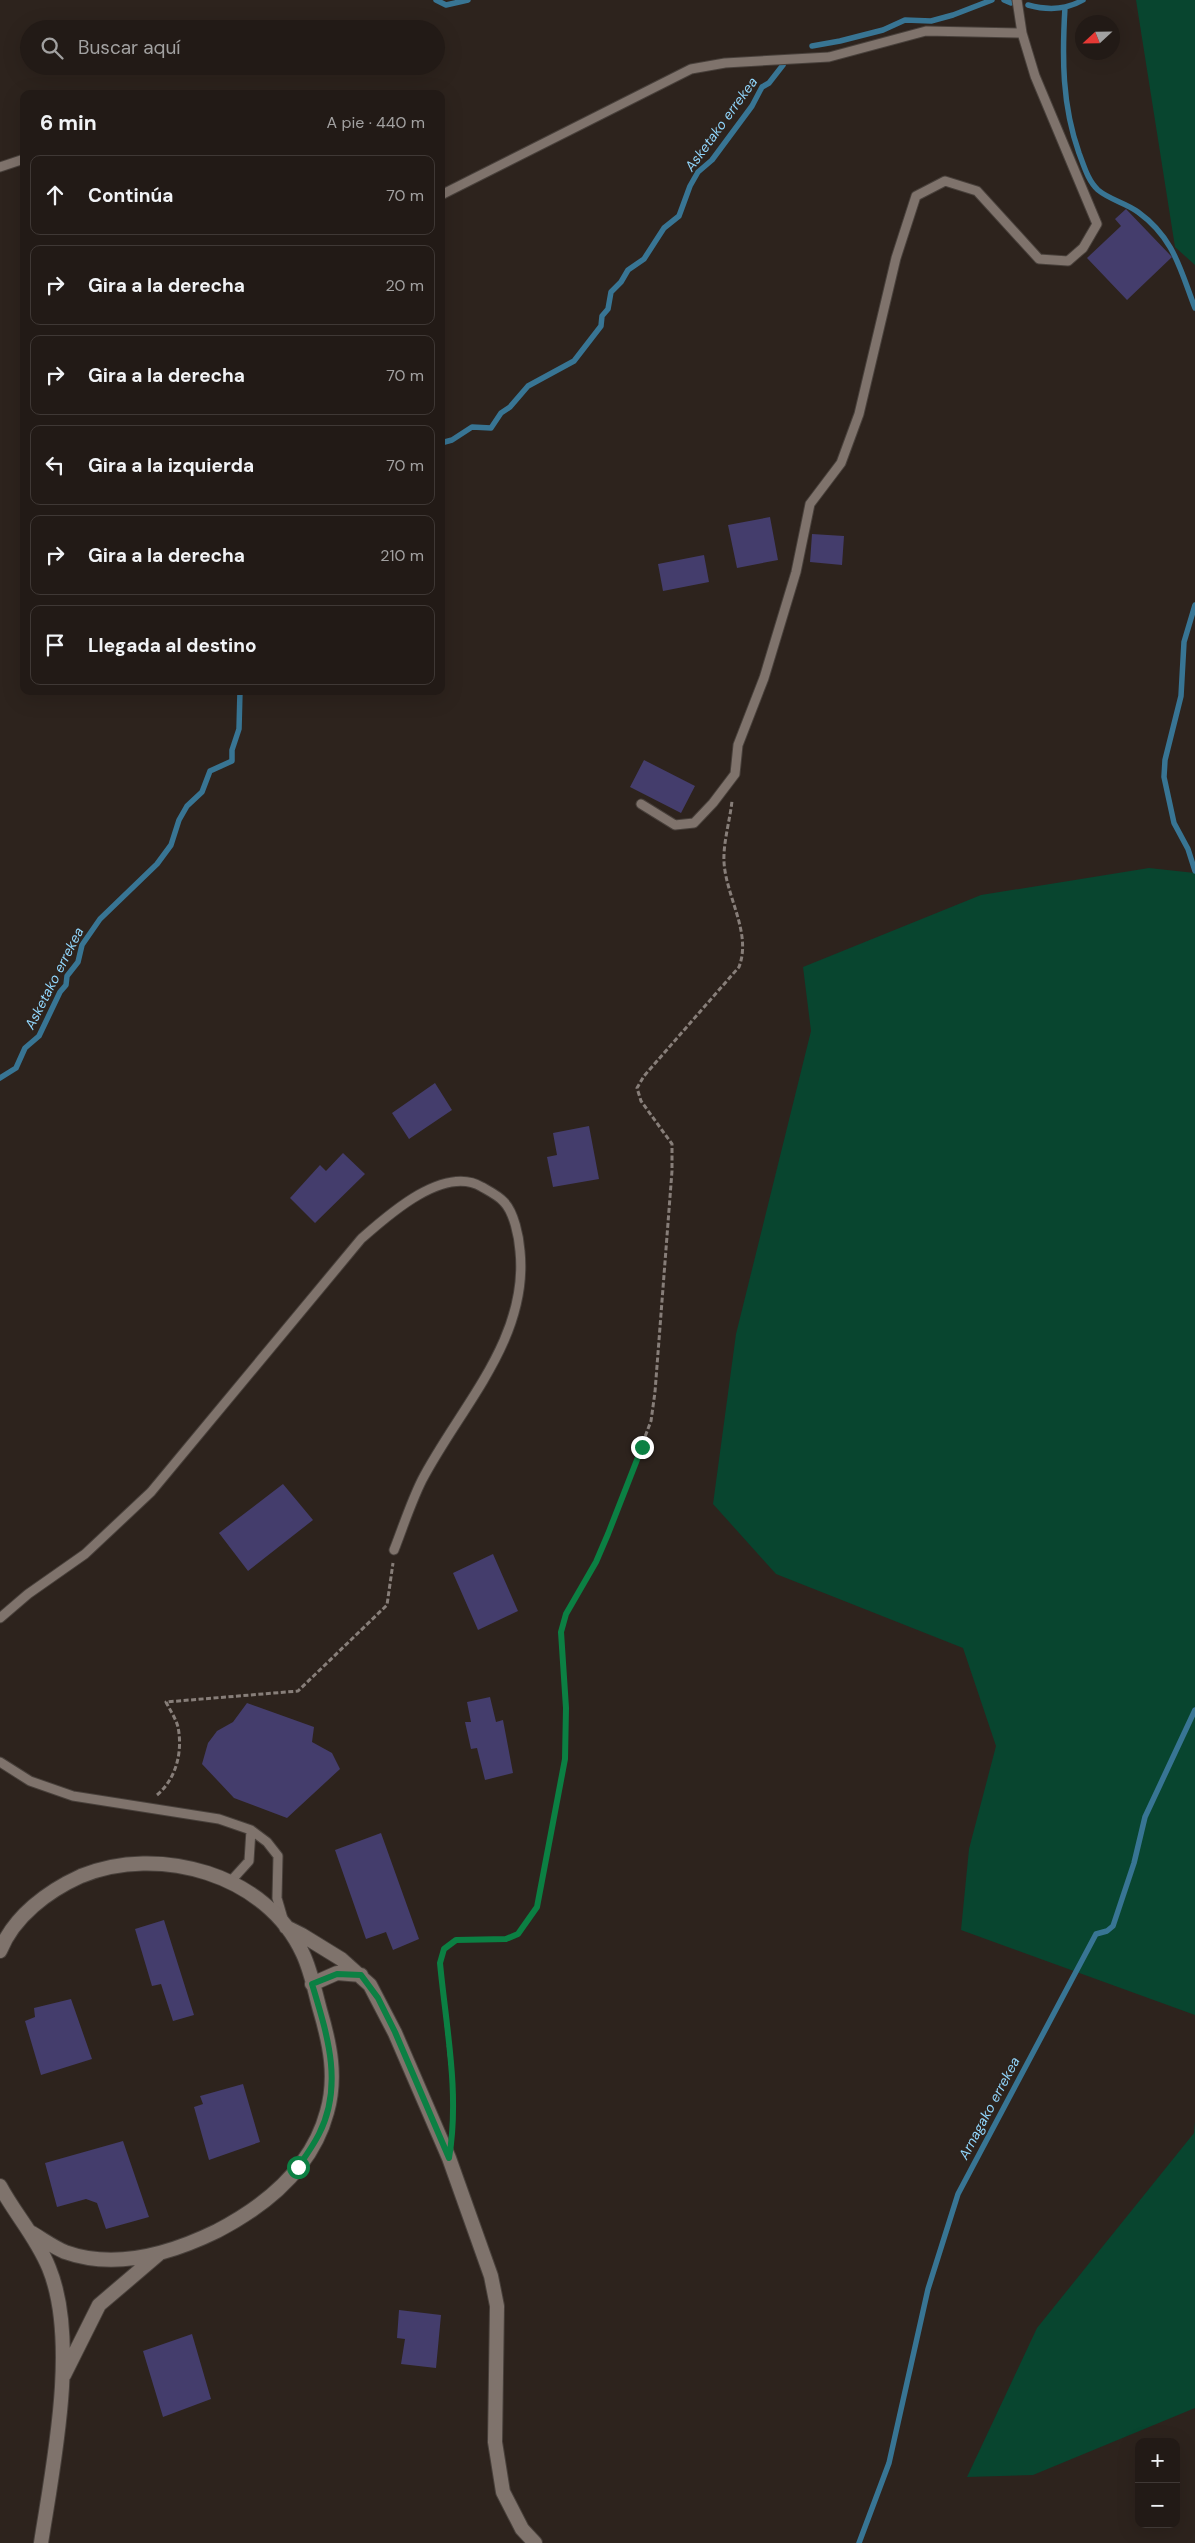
<!DOCTYPE html>
<html lang="es">
<head>
<meta charset="utf-8">
<style>
	body { margin:0; font-family:"DM Sans",sans-serif; background:#2e2723; color:#f1f3f6 }
	.controls { position:absolute; right:15px; bottom:15px; display:grid; overflow:hidden; border-radius:10px; box-shadow:0 5px 20px #0002 }
	.controls button { width:45px; height:45px; display:grid; place-items:center; padding:0; border:0; border-bottom:1px solid #3f3835; background:#221a16; color:#f1f3f6; font:25px sans-serif }
	.compass { position:absolute; left:1075px; top:15px; width:45px; height:45px; border-radius:50%; background:#221a16; box-shadow:0 5px 20px #0002; rotate:248deg }
	.stop { position:absolute; width:15px; height:15px; margin:-11px; border:4px solid #0b8043; border-radius:50%; background:#fff }
	.stop.end { background:#0b8043; border-color:#fff; box-shadow:0 1px 5px #0008 }
	.list { margin:0; padding:0; list-style:none }
	h2 { display:flex; justify-content:space-between; align-items:center; height:65px; margin:0; padding:0 20px; font-size:21px }
	h2 small { font-size:16px; font-weight:400; color:#a2a1a1 }
	.list li { display:grid; grid-template-columns:32px 1fr auto; gap:15px; align-items:center; box-sizing:border-box; height:80px; margin:0 10px 10px; padding:0 10px; border:1px solid #3f3835; border-radius:10px }
	.list b { display:block; font-size:19px; white-space:nowrap }
	.list em { font-size:16px; font-style:normal; color:#a2a1a1 }
	.icon { flex:none; width:28px; height:28px; fill:none; stroke:currentColor; stroke-width:2; stroke-linecap:round; stroke-linejoin:round }
	.map { position:relative; flex:none; width:1195px; height:2543px; overflow:hidden }
	.search { position:absolute; background:#221a16; box-shadow:0 5px 20px #0002; left:20px; top:20px; width:425px; height:55px; display:flex; align-items:center; gap:12px; box-sizing:border-box; padding:0 18px; border-radius:28px; color:#a2a1a1; font-size:19px }
	.panel { position:absolute; background:#221a16; box-shadow:0 5px 20px #0002; left:20px; top:90px; width:425px; height:605px; border-radius:10px }
	.map>svg:first-child { display:block }
</style>
</head>
<body>
<div class="map">
<svg width="1195" height="2543" viewBox="0 0 1195 2543">
	<rect width="100%" height="100%" fill="#2d231d"/>
	<path fill="#08452f" d="M1136,0H1195V265L1175,247Z
		M1149,868L1195,873V2015L961,1930L969,1849L996,1746L963,1648L776,1574L713,1504L736,1334L811,1031L803,967L981,895Z
		M1195,2122V2408L1033,2475L967,2477L1037,2328L1194,2133Z"/>
	<g fill="none" stroke-linecap="round" stroke-linejoin="round">
		<path stroke="#387594" stroke-width="5.5" d="M436,0L446,5L468,0
			M1004,0L1011,3
			M1028,5C1046,10 1066,10 1083,0
			M1065,7C1062,58 1062,105 1079,153C1084,166 1088,181 1098,190C1110,200 1126,203 1138,212C1174,238 1180,269 1195,308
			M812,46L840,41L883,30L905,20L931,21L953,15L992,0
			M441,443L452,440L472,427L491,428L501,413L510,407L528,386L574,361L601,326L602,316L608,309L611,292L621,282L628,270L644,259L664,228L679,216L690,186L698,172L712,160L752,106L762,87L769,83L783,65
			M1195,605L1184,642L1181,696L1165,760L1164,777L1174,823L1188,849L1195,871
			M0,1078L16,1068L25,1048L39,1036L60,992L66,985L67,976L78,962L82,945L100,919L157,864L171,845L179,820L187,806L202,792L210,771L232,761V750L239,729L240,691
			M859,2543L889,2463L928,2289L958,2194L1096,1934L1107,1931L1113,1926L1134,1863L1145,1817L1195,1710"/>
	</g>
	<path fill="#443d6c" d="M1126,209L1172,257L1127,300L1087,258L1121,226L1115,219Z
		M770,517L778,560L737,568L728,525Z
		M812,534L844,536L842,565L810,562Z
		M704,555L709,582L663,591L658,564Z
		M644,760L695,786L681,813L630,787Z
		M435,1083L452,1110L409,1139L392,1113Z
		M589,1126L599,1179L553,1187L547,1157L557,1155L553,1133Z
		M343,1153L365,1174L315,1223L290,1198L320,1165L326,1171Z
		M283,1484L313,1520L248,1571L219,1533Z
		M493,1554L518,1611L478,1630L453,1573Z
		M490,1697L496,1722L503,1720L513,1773L485,1780L477,1748L471,1749L465,1722H471L467,1702Z
		M247,1703L314,1727L312,1742L332,1753L340,1769L287,1818L234,1798L202,1764L208,1743L217,1731L233,1722Z
		M381,1833L419,1939L393,1950L386,1932L366,1939L335,1850Z
		M164,1920L194,2015L173,2021L161,1984L152,1986L135,1929Z
		M71,1999L92,2059L41,2075L25,2021L35,2017L34,2008Z
		M243,2084L260,2142L209,2160L194,2107L203,2104L200,2096Z
		M123,2141L149,2217L106,2229L97,2203L86,2199L57,2207L45,2163Z
		M399,2310L441,2315L436,2368L401,2364L405,2339L397,2338Z
		M192,2334L211,2399L163,2417L143,2351Z"/>
	<g fill="none" stroke-linecap="round" stroke-linejoin="round">
		<g stroke="#48403b" stroke-width="11">
			<path id="service" d="M0,167L24,159
				M441,195L691,69L725,63L829,57L926,31L1022,33
				M641,804L675,825L694,823L713,803L735,774L738,745L764,678L796,572L810,504L841,463L859,414L896,258L916,196L945,181L977,191L1039,259L1068,261L1083,248L1097,224L1035,76L1022,33L1017,0
				M0,1618L28,1594L85,1554L151,1492L361,1239C387,1216 444,1164 482,1187C489,1191 499,1196 504,1202C514,1212 519,1237 520,1251C529,1339 460,1407 422,1480C411,1502 403,1527 394,1550
				M0,1762L30,1781L73,1796L219,1819L251,1830L267,1842L278,1856L277,1898L284,1922
				M230,1882L249,1861L251,1830"/>
		</g>
		<g stroke="#48403b" stroke-width="16">
			<path id="minor" d="M286,1927L302,1935L341,1959L370,1985L395,2033L449,2158L491,2276L497,2306L495,2442L503,2492L522,2529L535,2543
				M0,1951C14,1916 48,1891 81,1876C158,1844 267,1874 303,1954C311,1971 315,1992 320,2010C330,2044 337,2077 327,2112C312,2168 265,2206 217,2231C170,2254 115,2270 65,2252C53,2247 41,2238 30,2232
				M312,1984L337,1973L361,1975
				M0,2186C15,2214 37,2238 49,2268C79,2341 53,2466 41,2543
				M64,2375L99,2305L160,2253"/>
		</g>
		<path stroke="#877e79" stroke-width="3" stroke-dasharray="5 2.5" stroke-linecap="butt" d="M157,1795C176,1779 183,1752 178,1727C176,1719 170,1710 166,1702L298,1691L387,1605L393,1563
			M453,2125V2093L440,1963L444,1949L456,1940L506,1939L518,1934L537,1907L565,1759L566,1709L561,1632L566,1614L596,1562L608,1534L651,1421L655,1392L672,1171V1144L641,1101L637,1088L644,1076L739,967C752,933 726,897 724,862C723,843 730,820 732,801"/>
		<use href="#service" stroke="#7f736c" stroke-width="9"/>
		<use href="#minor" stroke="#7f736c" stroke-width="14"/>
	</g>
	<g fill="none" stroke-linecap="round" stroke-linejoin="round">
		<path stroke="#0b8043" stroke-width="6" d="M298,2167C305,2157 313,2146 319,2134C344,2085 327,2034 312,1984L337,1974L361,1975L378,1998L395,2032L449,2158C460,2094 446,2027 440,1963L444,1949L456,1940L506,1939L518,1934L537,1907L565,1759L566,1708L561,1632L566,1614L596,1562L608,1534L642,1447"/>
	</g>
	<g text-anchor="middle" dominant-baseline="central" stroke-width="4" stroke-linejoin="round" paint-order="stroke">
		<g font-size="14" font-style="italic" fill="#91d6fc" stroke="#2d231d">
			<text transform="translate(721 124) rotate(-54)">Asketako errekea</text>
			<text transform="translate(54 978) rotate(-63)">Asketako errekea</text>
			<text transform="translate(989 2108) rotate(-62)">Arnagako errekea</text>
		</g>
	</g>
</svg>
<div class="controls">
<button>+</button>
<button>−</button>
</div>
<svg class="compass" viewBox="-18 -18 36 36"><path d="M0-13l5 13h-10z" fill="#e53935"/><path d="M0 13l5-13h-10z" fill="#a2a1a1"/></svg>
<div class="stop" style="left:298px;top:2167px"></div>
<div class="stop end" style="left:642px;top:1447px"></div>
<div class="search"><svg class="icon" aria-label="search" viewBox="0 0 24 24"><circle cx="10" cy="10" r="6"/><path d="M15 15l6 6"/></svg>Buscar aquí</div>
<section class="panel">
<h2>6 min<small>A pie · 440 m</small></h2>
<ul class="list">
<li><svg class="icon" aria-label="ahead" viewBox="0 0 24 24"><path d="M12 20V5M6 11l6-6 6 6"/></svg><div><b>Continúa</b></div><em>70 m</em></li>
<li><svg class="icon" aria-label="right" viewBox="0 0 24 24"><path d="M7 20v-9h11M14 6l5 5-5 5"/></svg><div><b>Gira a la derecha</b></div><em>20 m</em></li>
<li><svg class="icon" aria-label="right" viewBox="0 0 24 24"><path d="M7 20v-9h11M14 6l5 5-5 5"/></svg><div><b>Gira a la derecha</b></div><em>70 m</em></li>
<li><svg class="icon" aria-label="left" viewBox="0 0 24 24"><path d="M17 20v-9H6M10 6l-5 5 5 5"/></svg><div><b>Gira a la izquierda</b></div><em>70 m</em></li>
<li><svg class="icon" aria-label="right" viewBox="0 0 24 24"><path d="M7 20v-9h11M14 6l5 5-5 5"/></svg><div><b>Gira a la derecha</b></div><em>210 m</em></li>
<li><svg class="icon" aria-label="arrive" viewBox="0 0 24 24"><path d="M6 21V4h12l-3 4 3 4H6"/></svg><div><b>Llegada al destino</b></div></li>
</ul>
</section>
</div>
</body>
</html>
